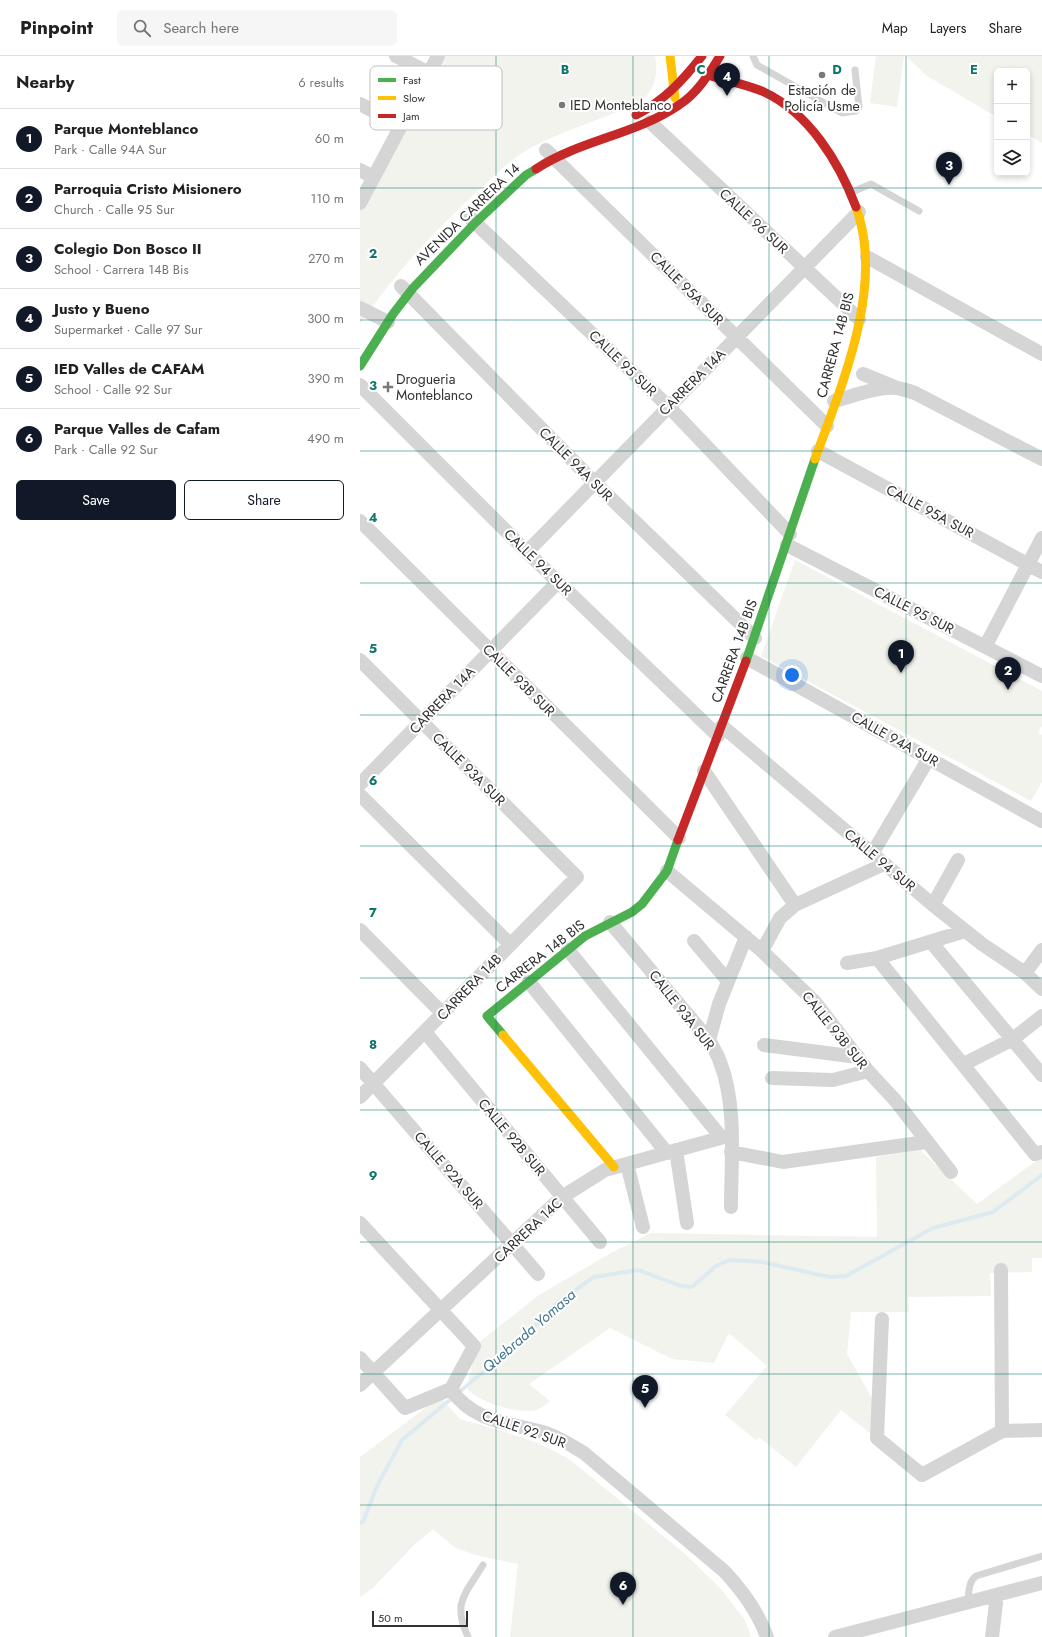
<!DOCTYPE html>
<html lang="en">
<head>
<meta charset="utf-8">
<style>
	body { margin:0; font-family:Jost,sans-serif; background:#f6f6f6; color:#202124 }
	.controls { position:absolute; right:12px; top:12px; display:grid; overflow:hidden; border-radius:6px; box-shadow:0 2px 6px #0003 }
	.controls button { width:36px; height:36px; display:grid; place-items:center; padding:0; border:0; border-bottom:1px solid #e0e0e0; background:#fff; color:#202124; font:20px sans-serif }
	.scale { position:absolute; left:12px; bottom:10px; width:96px; box-sizing:border-box; padding-left:4px; border:2px solid #313131; border-top:0; font-size:11px; line-height:14px; white-space:nowrap; color:#313131; -webkit-text-stroke:3px #fff; paint-order:stroke }
	.you { position:absolute; left:432px; top:619px; width:14px; height:14px; margin:-10px; border:3px solid #fff; border-radius:50%; background:#1a73e8; box-shadow:0 0 0 6px #1a73e833 }
	.badge { display:grid; place-items:center; width:26px; height:26px; border-radius:50%; background:#111827; color:#fff; font-size:13px; font-weight:700 }
	.pin { position:absolute; translate:-50% -33px; filter:drop-shadow(0 1px 2px #0008) }
	.pin::after { content:''; position:absolute; top:21px; width:14px; height:12px; background:inherit; clip-path:polygon(0 0,100% 0,50% 100%) }
	.list { margin:0; padding:0; list-style:none }
	h2 { display:flex; justify-content:space-between; align-items:center; height:52px; margin:0; padding:0 16px; font-size:17px }
	h2 small { font-size:13px; font-weight:400; color:#757577 }
	.list li { display:grid; grid-template-columns:26px 1fr auto; gap:12px; align-items:center; box-sizing:border-box; height:60px; padding:0 16px; border-top:1px solid #e0e0e0 }
	.list b { display:block; font-size:15px; white-space:nowrap }
	.list p { margin:0; font-size:13px; white-space:nowrap; color:#757577 }
	.list em { font-size:13px; font-style:normal; color:#757577 }
	.actions { display:flex; gap:8px; padding:12px 16px }
	.actions a { flex:1; padding:9px 0; border:1px solid #111827; border-radius:6px; text-align:center; font-size:14px; color:#111827 }
	.actions .main { background:#111827; color:#fff }
	.icon { flex:none; width:22px; height:22px; fill:none; stroke:currentColor; stroke-width:2; stroke-linecap:round; stroke-linejoin:round }
	.map { position:relative; flex:none; width:682px; height:1581px; overflow:hidden }
	header { display:flex; align-items:center; gap:24px; box-sizing:border-box; height:56px; padding:0 20px; background:#fff; border-bottom:1px solid #e0e0e0 }
	header strong { font-size:19px }
	nav { display:flex; gap:22px; margin-inline-start:auto; font-size:14px }
	.search { width:280px; height:36px; background:#f6f6f6; display:flex; align-items:center; gap:10px; box-sizing:border-box; padding:0 14px; border-radius:6px; color:#757577; font-size:15px }
	main { display:flex }
	aside { flex:1; background:#fff }
	.map>svg:first-child { display:block }
</style>
</head>
<body>
<header>
<strong>Pinpoint</strong>
<div class="search"><svg class="icon" aria-label="search" viewBox="0 0 24 24"><circle cx="10" cy="10" r="6"/><path d="M15 15l6 6"/></svg>Search here</div>
<nav><a>Map</a><a>Layers</a><a>Share</a></nav>
</header>
<main>
<aside>
<h2>Nearby<small>6 results</small></h2>
<ul class="list">
<li><span class="badge">1</span><div><b>Parque Monteblanco</b><p>Park · Calle 94A Sur</p></div><em>60 m</em></li>
<li><span class="badge">2</span><div><b>Parroquia Cristo Misionero</b><p>Church · Calle 95 Sur</p></div><em>110 m</em></li>
<li><span class="badge">3</span><div><b>Colegio Don Bosco II</b><p>School · Carrera 14B Bis</p></div><em>270 m</em></li>
<li><span class="badge">4</span><div><b>Justo y Bueno</b><p>Supermarket · Calle 97 Sur</p></div><em>300 m</em></li>
<li><span class="badge">5</span><div><b>IED Valles de CAFAM</b><p>School · Calle 92 Sur</p></div><em>390 m</em></li>
<li><span class="badge">6</span><div><b>Parque Valles de Cafam</b><p>Park · Calle 92 Sur</p></div><em>490 m</em></li>
</ul>
<div class="actions"><a class="main">Save</a><a>Share</a></div>
</aside>
<div class="map">
<svg width="682" height="1581" viewBox="0 0 682 1581">
	<rect width="100%" height="100%" fill="#fff"/>
	<path fill="#f1f3ec" d="M82,0H295C298,14 296,32 284,42C274,50 260,54 249,59C218,72 182,82 155,102C142,111 131,124 119,134C74,175 34,218 0,268V154Z
		M516,0H544L537,51L510,47Z
		M546,0H682V87L667,78V15H637V61L567,20Z
		M435,504L682,635V670L678,677L682,679V726L671,745L401,600Z
		M560,1094L617,1148L676,1105L682,1103V1202H672V1216L630,1217L631,1240L548,1241L549,1256H491L487,1298L513,1344L511,1378L481,1354L436,1411L399,1381L396,1384L365,1359L407,1310L369,1277L354,1307L312,1303L250,1272L169,1328L190,1345C186,1348 181,1353 176,1354C157,1358 122,1347 108,1334L109,1321L118,1287L179,1239L249,1198L291,1177L517,1181L516,1101Z
		M80,1341L100,1363L142,1375L178,1387L209,1403L324,1497L361,1533L385,1564L391,1581H150L158,1508L115,1499L94,1491L73,1473L53,1490L13,1532L0,1541V1401Z"/>
	<g fill="none" stroke-linecap="round" stroke-linejoin="round">
		<path stroke="#ddeaf2" stroke-width="4" d="M0,1467L3,1466L17,1430L42,1384L160,1285L198,1246L234,1221L278,1214L321,1230L332,1231L356,1210L370,1204L402,1206L469,1221L486,1220L573,1172L633,1156L682,1119"/>
		<path stroke="#d5d5d5" stroke-width="7" d="M393,0L397,9L482,57L496,55L499,51L495,14
			M492,136L511,128L559,155
			M608,1546C609,1537 608,1526 616,1520L682,1500
			M108,1581C92,1546 105,1539 123,1509"/>
		<path stroke="#d5d5d5" stroke-width="14" d="M36,0L69,17
			M0,48L41,70
			M290,66L499,263
			M186,94L467,370
			M0,114L13,121
			M0,147L78,0
			M107,159L308,350L430,478
			M507,201L682,298
			M41,230L234,426L395,582
			M0,252L28,266
			M503,318L535,331
			M0,329L167,496L358,680
			M474,345C494,340 517,330 537,332C543,333 549,335 555,337L682,403
			M458,395L682,516
			M0,465L319,782
			M427,489L682,620
			M167,496L499,156
			M625,591L682,482
			M387,602L682,765
			M0,604L217,821L0,1041
			M362,670L573,849L622,888L665,917L682,933
			M344,715L435,849
			M0,728L198,526
			M0,739L150,888
			M512,798L569,702
			M307,815L402,895L455,946L508,1015L535,1044L591,1116
			M573,849L598,804
			M250,866L349,984C353,991 358,999 360,1006C377,1048 371,1106 371,1151
			M0,874L83,958
			M334,885L368,925
			M571,886L682,1019
			M208,894L361,1081
			M402,895L420,862L435,849L524,808
			M517,902L675,1098L682,1096
			M487,907L517,902L605,875
			M665,917L682,894
			M169,926L307,1097
			M65,976L240,1186
			M349,984L359,948L386,881
			M404,989L498,1001
			M604,1008L653,983L682,960
			M0,1012L178,1218
			M412,1022L473,1024L508,1015
			M316,1094L327,1167
			M371,1096L423,1106L566,1086
			M267,1108L283,1171
			M0,1167L114,1290L91,1333
			M641,1214L642,1375
			M522,1263L517,1382L562,1419L642,1375L682,1374
			M0,1302L45,1352L91,1333
			M0,1329L202,1141L245,1114L371,1079
			M91,1333C112,1366 151,1367 186,1377C200,1382 211,1389 224,1397L364,1515C382,1534 398,1556 407,1581
			M475,1581L682,1527
			M632,1581L637,1539"/>
		<path stroke="#4caf50" stroke-width="9" d="M0,310L33,258L53,232L115,167L166,119L176,113
			M386,605L455,403
			M143,979L127,960L225,880L272,856L282,848L307,815L318,784"/>
		<path stroke="#ffc107" stroke-width="9" d="M310,0L315,42
			M455,403C482,328 525,230 496,151
			M143,979L254,1111"/>
		<path stroke="#c62828" stroke-width="9" d="M348,19C366,25 386,28 404,36C449,57 479,106 496,151
			M276,59C304,45 323,24 342,0
			M176,113C220,84 275,79 319,49C337,38 349,18 360,0
			M318,784L386,605"/>
	</g>
	<path fill="none" stroke="#0f766e" stroke-width="1" stroke-opacity="0.55" d="M136,0V1581M273,0V1581M409,0V1581M546,0V1581M0,132H682M0,264H682M0,395H682M0,527H682M0,659H682M0,790H682M0,922H682M0,1054H682M0,1186H682M0,1318H682M0,1449H682"/>
	<g fill="#797979" stroke="#fff" stroke-width="1.5">
		<circle cx="462" cy="19" r="4"/>
		<circle cx="202" cy="49" r="4"/>
		<path d="M26 325h4v4h4v4h-4v4h-4v-4h-4v-4h4z"/>
	</g>
	<g text-anchor="middle" dominant-baseline="central" stroke-width="4" stroke-linejoin="round" paint-order="stroke">
		<g font-size="14" fill="#313131" stroke="#fff" text-anchor="start">
			<text x="462" y="34" text-anchor="middle">Estación de<tspan x="462" dy="16">Policía Usme</tspan></text>
			<text x="210" y="49">IED Monteblanco</text>
			<text x="36" y="323">Drogueria<tspan x="36" dy="16">Monteblanco</tspan></text>
		</g>
		<g font-size="14" fill="#313131" stroke="#fff">
			<text transform="translate(107 158) rotate(-44)">AVENIDA CARRERA 14</text>
			<text transform="translate(394 165) rotate(43)">CALLE 96 SUR</text>
			<text transform="translate(327 232) rotate(45)">CALLE 95A SUR</text>
			<text transform="translate(475 289) rotate(-75)">CARRERA 14B BIS</text>
			<text transform="translate(263 307) rotate(44)">CALLE 95 SUR</text>
			<text transform="translate(332 326) rotate(-45)">CARRERA 14A</text>
			<text transform="translate(216 408) rotate(45)">CALLE 94A SUR</text>
			<text transform="translate(570 455) rotate(28)">CALLE 95A SUR</text>
			<text transform="translate(178 506) rotate(44)">CALLE 94 SUR</text>
			<text transform="translate(554 554) rotate(27)">CALLE 95 SUR</text>
			<text transform="translate(374 595) rotate(-70)">CARRERA 14B BIS</text>
			<text transform="translate(159 624) rotate(45)">CALLE 93B SUR</text>
			<text transform="translate(82 644) rotate(-46)">CARRERA 14A</text>
			<text transform="translate(535 683) rotate(29)">CALLE 94A SUR</text>
			<text transform="translate(109 713) rotate(45)">CALLE 93A SUR</text>
			<text transform="translate(520 804) rotate(40)">CALLE 94 SUR</text>
			<text transform="translate(180 900) rotate(-38)">CARRERA 14B BIS</text>
			<text transform="translate(109 931) rotate(-46)">CARRERA 14B</text>
			<text transform="translate(322 954) rotate(52)">CALLE 93A SUR</text>
			<text transform="translate(475 974) rotate(51)">CALLE 93B SUR</text>
			<text transform="translate(152 1081) rotate(50)">CALLE 92B SUR</text>
			<text transform="translate(89 1114) rotate(49)">CALLE 92A SUR</text>
			<text transform="translate(168 1174) rotate(-43)">CARRERA 14C</text>
			<text transform="translate(164 1373) rotate(19)">CALLE 92 SUR</text>
		</g>
		<g font-size="15" font-style="italic" fill="#427691" stroke="#fff">
			<text transform="translate(169 1275) rotate(-41)">Quebrada Yomasa</text>
		</g>
	</g>
	<rect x="10" y="10" width="132" height="64" rx="6" fill="#fff" stroke="#c1c1c1" stroke-width="1"/>
	<rect x="18" y="22" width="18" height="4" fill="#4caf50"/>
	<rect x="18" y="40" width="18" height="4" fill="#ffc107"/>
	<rect x="18" y="58" width="18" height="4" fill="#c62828"/>
	<g font-size="11" fill="#313131">
		<text x="43" y="28">Fast</text>
		<text x="43" y="46">Slow</text>
		<text x="43" y="64">Jam</text>
	</g>
	<g font-size="13" text-anchor="middle" font-weight="bold" fill="#0f766e" stroke="#fff" stroke-width="4" stroke-linejoin="round" paint-order="stroke">
		<text x="205" y="18">B</text>
		<text x="341" y="18">C</text>
		<text x="477" y="18">D</text>
		<text x="614" y="18">E</text>
		<text x="13" y="202">2</text>
		<text x="13" y="334">3</text>
		<text x="13" y="466">4</text>
		<text x="13" y="597">5</text>
		<text x="13" y="729">6</text>
		<text x="13" y="861">7</text>
		<text x="13" y="993">8</text>
		<text x="13" y="1124">9</text>
	</g>
</svg>
<div class="controls">
<button>+</button>
<button>−</button>
<button><svg class="icon" aria-label="layers" viewBox="0 0 24 24"><path d="M12 4l9 5-9 5-9-5zM3 14l9 5 9-5"/></svg></button>
</div>
<div class="scale">50 m</div>
<div class="you"></div>
<div class="pin badge" style="left:541px;top:617px">1</div>
<div class="pin badge" style="left:648px;top:634px">2</div>
<div class="pin badge" style="left:589px;top:129px">3</div>
<div class="pin badge" style="left:367px;top:40px">4</div>
<div class="pin badge" style="left:285px;top:1352px">5</div>
<div class="pin badge" style="left:263px;top:1549px">6</div>
</div>
</main>
</body>
</html>
